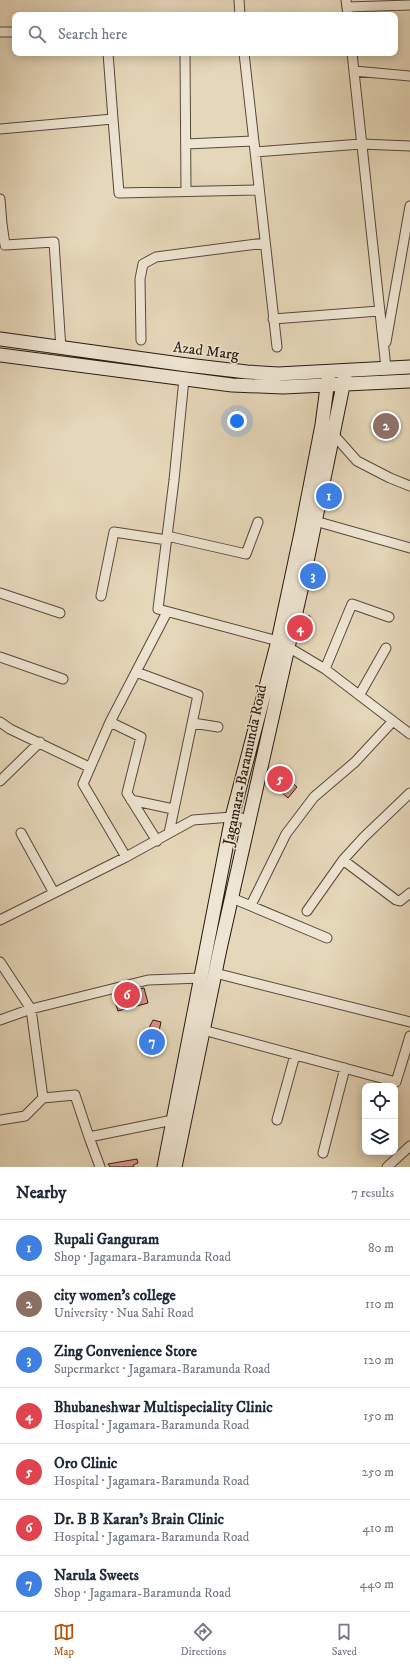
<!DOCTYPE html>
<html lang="en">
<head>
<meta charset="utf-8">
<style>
	body { margin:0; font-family:"IM FELL DW Pica",serif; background:#f6f6f7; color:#1f2937 }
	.controls { position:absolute; right:12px; bottom:12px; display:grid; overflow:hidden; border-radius:8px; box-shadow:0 2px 10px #0003 }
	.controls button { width:36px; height:36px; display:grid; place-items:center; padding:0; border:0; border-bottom:1px solid #e0e1e3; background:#fff; color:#1f2937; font:20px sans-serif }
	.you { position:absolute; left:237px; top:421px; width:14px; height:14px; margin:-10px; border:3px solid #fff; border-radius:50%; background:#1a73e8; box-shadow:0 0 0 6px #1a73e833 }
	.badge { display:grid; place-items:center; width:26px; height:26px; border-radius:50%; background:#b45309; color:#fff; font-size:13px; font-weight:700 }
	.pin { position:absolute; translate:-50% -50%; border:2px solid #fff; box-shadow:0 1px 4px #0006 }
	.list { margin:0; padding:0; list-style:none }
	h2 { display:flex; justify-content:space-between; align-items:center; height:52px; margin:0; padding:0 16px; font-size:17px }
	h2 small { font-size:13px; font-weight:400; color:#747a83 }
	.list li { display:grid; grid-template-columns:26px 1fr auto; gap:12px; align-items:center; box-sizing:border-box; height:56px; padding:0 16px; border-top:1px solid #e0e1e3 }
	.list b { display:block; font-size:15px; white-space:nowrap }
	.list p { margin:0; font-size:13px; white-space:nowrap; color:#747a83 }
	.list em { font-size:13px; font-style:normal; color:#747a83 }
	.icon { flex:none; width:22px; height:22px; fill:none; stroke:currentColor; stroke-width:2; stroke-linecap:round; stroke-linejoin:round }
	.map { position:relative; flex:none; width:410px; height:1167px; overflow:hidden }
	.search { position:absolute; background:#fff; box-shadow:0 2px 10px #0003; left:12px; right:12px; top:12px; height:44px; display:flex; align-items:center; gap:10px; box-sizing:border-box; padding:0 14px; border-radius:8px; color:#747a83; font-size:15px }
	.sheet { height:444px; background:#fff }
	nav { display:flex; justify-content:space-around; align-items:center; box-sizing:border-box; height:56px; border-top:1px solid #e0e1e3; background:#fff; font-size:11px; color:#747a83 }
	nav a { display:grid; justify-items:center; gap:2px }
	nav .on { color:#b45309 }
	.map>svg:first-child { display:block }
</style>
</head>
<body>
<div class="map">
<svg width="410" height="1167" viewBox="0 0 410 1167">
	<rect width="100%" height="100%" fill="#e5d7b9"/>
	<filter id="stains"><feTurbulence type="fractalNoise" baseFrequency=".005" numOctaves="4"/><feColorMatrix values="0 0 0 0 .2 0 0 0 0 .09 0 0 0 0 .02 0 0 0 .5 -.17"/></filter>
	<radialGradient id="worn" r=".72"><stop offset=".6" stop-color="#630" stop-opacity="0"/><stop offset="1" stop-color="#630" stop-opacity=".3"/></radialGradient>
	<path fill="#e2948c" stroke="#291a11" d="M297,613L310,616L305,638L292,635Z
		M276,770L297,787L288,798L268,781Z
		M144,988L148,1003L118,1011L113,996Z
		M153,1020L161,1022L154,1055L147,1054L148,1030Z
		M137,1159L138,1163L133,1165L134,1167H110L108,1164Z"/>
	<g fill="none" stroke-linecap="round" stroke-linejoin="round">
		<g stroke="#58493b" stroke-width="11">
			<path id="street" d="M239,0L240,15
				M346,0L348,15
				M347,7L410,5
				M0,32H15
				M185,53L186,191
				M244,53L277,347
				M352,53L386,368
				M354,71L410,76
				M113,119L119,193L259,190
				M0,129L113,119L108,53
				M186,144L253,141
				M255,152L361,144L410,146
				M0,199L2,224
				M0,224H2L5,245L54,242L61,349
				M273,319L379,311
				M141,340L140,279L143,264L156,257L265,243
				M386,342L410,206
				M184,379L174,480L158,609L278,641
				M333,434L357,461L390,478L410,486
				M315,521L410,548
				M167,536L246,554L258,522
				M0,593L60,613
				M101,596L114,532L167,540
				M167,612L110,722L83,784L126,857L193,820L232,817L250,819
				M288,647L325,669L393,721
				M0,657L63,679
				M325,669L352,604L389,617
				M136,672L198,695L169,833
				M360,694L386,648
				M0,722L10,729L89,767
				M110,722L141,737L127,793L157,841
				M193,723L218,727
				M0,781L40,742
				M131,800L173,809
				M21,833L54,893
				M343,860L396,900L400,901L410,893
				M232,898L327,938
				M251,905L286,834L314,797L355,762L393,721L410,734
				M307,911L343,860L364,837L410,793
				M0,920L126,857
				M0,962L31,1009L43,1098
				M215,973L410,1022
				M0,1020L31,1009L148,980L201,978
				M203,1030L396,1082L410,1036
				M0,1120L25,1116L43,1098L75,1095L89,1137L173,1120
				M277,1120L295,1055
				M89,1137L100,1167
				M323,1153L345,1068
				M387,1167L410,1146"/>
		</g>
		<g stroke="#291a11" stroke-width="15">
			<path id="secondary" d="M0,339L187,365L247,372L278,374L410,367
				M0,355L232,385L283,387L410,381
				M164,1167L232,817L278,641L301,533L322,425L329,372
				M175,1167L220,949L303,581L346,371"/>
		</g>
		<use href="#street" stroke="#eee5d2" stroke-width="9"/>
		<use href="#secondary" stroke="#eee5d2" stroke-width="13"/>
	</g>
	<g text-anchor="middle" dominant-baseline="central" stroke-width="3" stroke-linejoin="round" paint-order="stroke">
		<g font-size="15" fill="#291a11" stroke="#eee5d2">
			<text transform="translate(206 351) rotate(7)">Azad Marg</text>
			<text transform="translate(245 765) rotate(-78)">Jagamara-Baramunda Road</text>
		</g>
	</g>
	<rect width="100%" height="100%" filter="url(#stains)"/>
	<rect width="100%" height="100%" fill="url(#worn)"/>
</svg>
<div class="controls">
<button><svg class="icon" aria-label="locate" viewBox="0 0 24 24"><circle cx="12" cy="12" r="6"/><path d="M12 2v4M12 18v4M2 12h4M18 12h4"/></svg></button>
<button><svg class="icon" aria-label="layers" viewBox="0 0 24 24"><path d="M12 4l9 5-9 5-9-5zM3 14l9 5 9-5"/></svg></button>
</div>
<div class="you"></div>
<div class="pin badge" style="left:329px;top:496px;background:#3f7fe0">1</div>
<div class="pin badge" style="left:386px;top:426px;background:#8d6e63">2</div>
<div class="pin badge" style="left:313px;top:576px;background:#3f7fe0">3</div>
<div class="pin badge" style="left:300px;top:628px;background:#e0444e">4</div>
<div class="pin badge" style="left:280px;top:779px;background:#e0444e">5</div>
<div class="pin badge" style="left:127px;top:995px;background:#e0444e">6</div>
<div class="pin badge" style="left:152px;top:1042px;background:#3f7fe0">7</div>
<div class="search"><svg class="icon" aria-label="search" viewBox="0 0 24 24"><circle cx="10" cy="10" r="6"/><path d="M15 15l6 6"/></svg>Search here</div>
</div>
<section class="sheet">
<h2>Nearby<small>7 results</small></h2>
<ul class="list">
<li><span class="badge" style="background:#3f7fe0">1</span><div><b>Rupali Ganguram</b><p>Shop · Jagamara-Baramunda Road</p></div><em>80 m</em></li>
<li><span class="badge" style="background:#8d6e63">2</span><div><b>city women's college</b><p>University · Nua Sahi Road</p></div><em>110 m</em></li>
<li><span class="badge" style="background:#3f7fe0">3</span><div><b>Zing Convenience Store</b><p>Supermarket · Jagamara-Baramunda Road</p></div><em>120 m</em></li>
<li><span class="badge" style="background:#e0444e">4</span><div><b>Bhubaneshwar Multispeciality Clinic</b><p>Hospital · Jagamara-Baramunda Road</p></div><em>150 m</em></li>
<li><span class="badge" style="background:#e0444e">5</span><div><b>Oro Clinic</b><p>Hospital · Jagamara-Baramunda Road</p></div><em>250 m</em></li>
<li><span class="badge" style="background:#e0444e">6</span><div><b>Dr. B B Karan's Brain Clinic</b><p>Hospital · Jagamara-Baramunda Road</p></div><em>410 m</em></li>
<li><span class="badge" style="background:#3f7fe0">7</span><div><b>Narula Sweets</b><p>Shop · Jagamara-Baramunda Road</p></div><em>440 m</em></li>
</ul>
</section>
<nav>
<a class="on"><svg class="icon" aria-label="map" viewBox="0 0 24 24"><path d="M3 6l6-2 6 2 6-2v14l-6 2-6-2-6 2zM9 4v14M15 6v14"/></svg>Map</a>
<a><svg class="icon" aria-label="directions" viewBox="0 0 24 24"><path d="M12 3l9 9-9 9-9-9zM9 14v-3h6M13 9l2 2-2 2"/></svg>Directions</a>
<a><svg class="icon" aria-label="saved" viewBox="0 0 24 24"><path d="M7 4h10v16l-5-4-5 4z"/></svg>Saved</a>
</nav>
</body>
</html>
